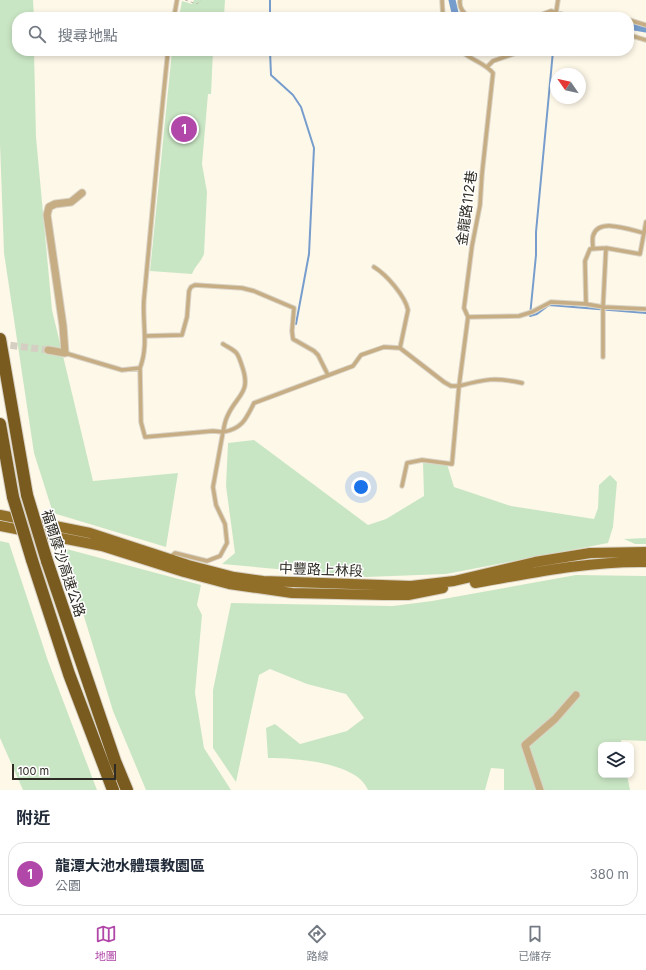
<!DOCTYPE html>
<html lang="zh-TW">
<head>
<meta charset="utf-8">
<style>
	body { margin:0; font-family:Inter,"Noto Sans TC",sans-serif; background:#f2f2f3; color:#1f2937 }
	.controls { position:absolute; right:12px; bottom:12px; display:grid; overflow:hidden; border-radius:8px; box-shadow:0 2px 6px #0003 }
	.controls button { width:36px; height:36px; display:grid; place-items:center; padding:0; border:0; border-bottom:1px solid #e0e1e3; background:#fff; color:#1f2937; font:20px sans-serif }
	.compass { position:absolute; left:550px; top:68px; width:36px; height:36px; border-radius:50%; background:#fff; box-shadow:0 2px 6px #0003; rotate:304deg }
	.scale { position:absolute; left:12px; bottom:10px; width:104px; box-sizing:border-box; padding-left:4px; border:2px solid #2e2c24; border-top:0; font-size:11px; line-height:14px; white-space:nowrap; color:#2e2c24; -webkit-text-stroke:3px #fff; paint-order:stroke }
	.you { position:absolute; left:361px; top:487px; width:14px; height:14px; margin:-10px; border:3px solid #fff; border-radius:50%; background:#1a73e8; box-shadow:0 0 0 6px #1a73e833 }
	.badge { display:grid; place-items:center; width:26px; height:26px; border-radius:50%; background:#b147a9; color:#fff; font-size:13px; font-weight:700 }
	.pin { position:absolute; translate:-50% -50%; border:2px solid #fff; box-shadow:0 1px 4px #0006 }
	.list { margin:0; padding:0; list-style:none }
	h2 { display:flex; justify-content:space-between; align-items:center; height:52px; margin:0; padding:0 16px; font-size:17px }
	h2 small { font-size:13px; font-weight:400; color:#747a83 }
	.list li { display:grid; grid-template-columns:26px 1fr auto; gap:12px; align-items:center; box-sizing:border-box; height:64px; margin:0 8px 8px; padding:0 8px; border:1px solid #e0e1e3; border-radius:16px }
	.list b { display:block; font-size:15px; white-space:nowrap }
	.list p { margin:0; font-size:13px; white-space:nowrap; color:#747a83 }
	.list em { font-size:13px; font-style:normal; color:#747a83 }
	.icon { flex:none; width:22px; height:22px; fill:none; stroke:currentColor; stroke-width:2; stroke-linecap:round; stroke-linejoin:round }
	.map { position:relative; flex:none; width:646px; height:790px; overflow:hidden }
	.search { position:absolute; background:#fff; box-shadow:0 2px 6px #0003; left:12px; right:12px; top:12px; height:44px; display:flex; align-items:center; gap:10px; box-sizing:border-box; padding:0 14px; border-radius:16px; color:#747a83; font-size:15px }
	.sheet { height:124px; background:#fff }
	nav { display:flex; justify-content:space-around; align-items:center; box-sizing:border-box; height:56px; border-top:1px solid #e0e1e3; background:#fff; font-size:11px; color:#747a83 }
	nav a { display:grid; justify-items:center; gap:2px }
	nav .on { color:#b147a9 }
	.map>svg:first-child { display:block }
</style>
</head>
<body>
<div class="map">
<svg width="646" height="790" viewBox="0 0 646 790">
	<rect width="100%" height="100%" fill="#fef8e9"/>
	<path fill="#c9e6c4" d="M0,0H33L34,17H17V51H34L36,137L52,310L93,481L178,473L166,547L53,513L34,453L4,253L0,144Z
		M194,0H225L224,17H179L182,1L192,4Z
		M172,51H213L211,94H208L202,164L207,192L204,254C201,262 195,266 192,274L150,271Z
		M254,440L368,525L386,519L424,496L423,463L447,464L454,487L511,506L594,519L598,508L599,485L610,475L617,482L613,527L608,543L446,574L366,577L222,564L235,553L226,486L228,443Z
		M646,538V544H635L624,539Z
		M0,541L9,543L48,661L97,790H23L0,738Z
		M63,548L201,585L197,605L202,615L195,693L204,748L231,790H146L113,711Z
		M576,575L646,576V741L621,740L622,745H601V775H627L630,790H504V769L491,768L485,790H368C357,762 294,758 268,758L266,728L275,724L300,744L347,731L364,718L346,694L307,684L270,669L259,675L236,782L213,748V690L231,603L393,606L432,601Z"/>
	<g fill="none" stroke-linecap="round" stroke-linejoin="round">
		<path stroke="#779dcd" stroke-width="2" d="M270,17V0
			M270,51L271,75L293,95L301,107L314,148L309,254L296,324
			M553,51L536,232V255L530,316L537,314L549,305L646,313"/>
		<path stroke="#779dcd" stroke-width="7" d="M452,0L456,17
			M546,17H550
			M629,26L646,29"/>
		<path stroke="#d4cfc2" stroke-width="7" stroke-dasharray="7 3.5" stroke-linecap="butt" d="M0,344L48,350"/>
		<g stroke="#d9d3c6" stroke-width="5.5">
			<path id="lane" d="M442,0L443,17
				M460,0C459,7 463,13 469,17
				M174,17L177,0
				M535,17L551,11L571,17
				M555,17L556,13L558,0
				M629,20L646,25
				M629,35L646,40
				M168,51C159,134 152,216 144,299C142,322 149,345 140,368L141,422L145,437L213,431L223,432C224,427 225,421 227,417C236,395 252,394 242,366C237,350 236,352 223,344
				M488,66L493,61L522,51
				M606,248L640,254L646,222
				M593,249C593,245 592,240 593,236C598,217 631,230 644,233
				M374,267C387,275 405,296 408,310L400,348
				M586,304L585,261L590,249L606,248L603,307V357
				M468,317L519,316L532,312L551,302L586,304L603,307L646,309
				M145,336L182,335L187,317L189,291L191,287L195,285L242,288L254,291L294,308L292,331L293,339L314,351L318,355L328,375
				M65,353L122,370L140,368
				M402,486L407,463L422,460L452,464L459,386C485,379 495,377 522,383
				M169,558L175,553L207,561L220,556L227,543L225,524L216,505L213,487L223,432C242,429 246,419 254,403L353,366L361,355L384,347L400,348L444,382L451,386H459L468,317L464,308L472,246L480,205L482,174L493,73C485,63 471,60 461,51"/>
		</g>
		<g stroke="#d9d3c6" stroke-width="9">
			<path id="street" d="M48,350L65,353L63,326L47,215L49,207L55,204L71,202L82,193
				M540,790L525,745L555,719L576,695"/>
		</g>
		<g stroke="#d9d3c6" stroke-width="12">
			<path id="primary" d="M0,515L90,533L188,565L234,577L263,581L411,586L454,581L535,562L590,553L646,552
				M0,526L102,546L184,572L229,584L292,593L383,595H408L443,588
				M475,583C532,573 588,561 646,562"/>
		</g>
		<g stroke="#d9d3c6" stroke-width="14">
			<path id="highway" d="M0,339L27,495
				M0,424L13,497
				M32,560L69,674L113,790
				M47,561L115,761L127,790"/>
		</g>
		<path stroke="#bdb8ab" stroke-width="1" stroke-dasharray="3 3" stroke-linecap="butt" d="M185,0L197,4L201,0"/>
		<use href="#lane" stroke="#c6ad83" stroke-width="3.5"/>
		<use href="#street" stroke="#c6ad83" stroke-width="7"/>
		<use href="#primary" stroke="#926f29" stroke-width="10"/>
		<use href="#highway" stroke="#795b1f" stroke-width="12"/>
		<g stroke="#d9d3c6" stroke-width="14" stroke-linecap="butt">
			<path id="highway-bridge" d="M27,495L47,561
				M13,497L32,560"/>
		</g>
		<use href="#highway-bridge" stroke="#795b1f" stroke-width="12"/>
	</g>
	<g text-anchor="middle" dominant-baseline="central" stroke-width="3" stroke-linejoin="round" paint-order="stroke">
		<g font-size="14" fill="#2e2c24" stroke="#fff">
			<text transform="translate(466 208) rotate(-82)">金龍路112巷</text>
			<text transform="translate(64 563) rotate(72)">福爾摩沙高速公路</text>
			<text transform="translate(321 569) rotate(2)">中豐路上林段</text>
		</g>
	</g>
</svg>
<div class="controls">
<button><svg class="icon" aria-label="layers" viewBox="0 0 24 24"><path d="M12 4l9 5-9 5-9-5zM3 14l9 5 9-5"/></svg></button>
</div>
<svg class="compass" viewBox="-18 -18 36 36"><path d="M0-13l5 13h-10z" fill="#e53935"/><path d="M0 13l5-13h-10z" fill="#747a83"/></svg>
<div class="scale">100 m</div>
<div class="you"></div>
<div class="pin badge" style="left:184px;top:129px">1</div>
<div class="search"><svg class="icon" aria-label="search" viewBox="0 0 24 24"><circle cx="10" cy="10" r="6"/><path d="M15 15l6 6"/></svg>搜尋地點</div>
</div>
<section class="sheet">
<h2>附近<small></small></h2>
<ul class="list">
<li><span class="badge">1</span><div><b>龍潭大池水體環教園區</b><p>公園</p></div><em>380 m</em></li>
</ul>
</section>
<nav>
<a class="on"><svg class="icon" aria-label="map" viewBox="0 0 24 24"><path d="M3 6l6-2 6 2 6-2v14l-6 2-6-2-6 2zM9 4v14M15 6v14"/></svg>地圖</a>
<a><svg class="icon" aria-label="directions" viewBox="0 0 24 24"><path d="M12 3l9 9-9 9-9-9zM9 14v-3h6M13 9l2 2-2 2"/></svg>路線</a>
<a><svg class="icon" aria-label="saved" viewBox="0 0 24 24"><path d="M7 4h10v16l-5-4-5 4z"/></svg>已儲存</a>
</nav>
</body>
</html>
